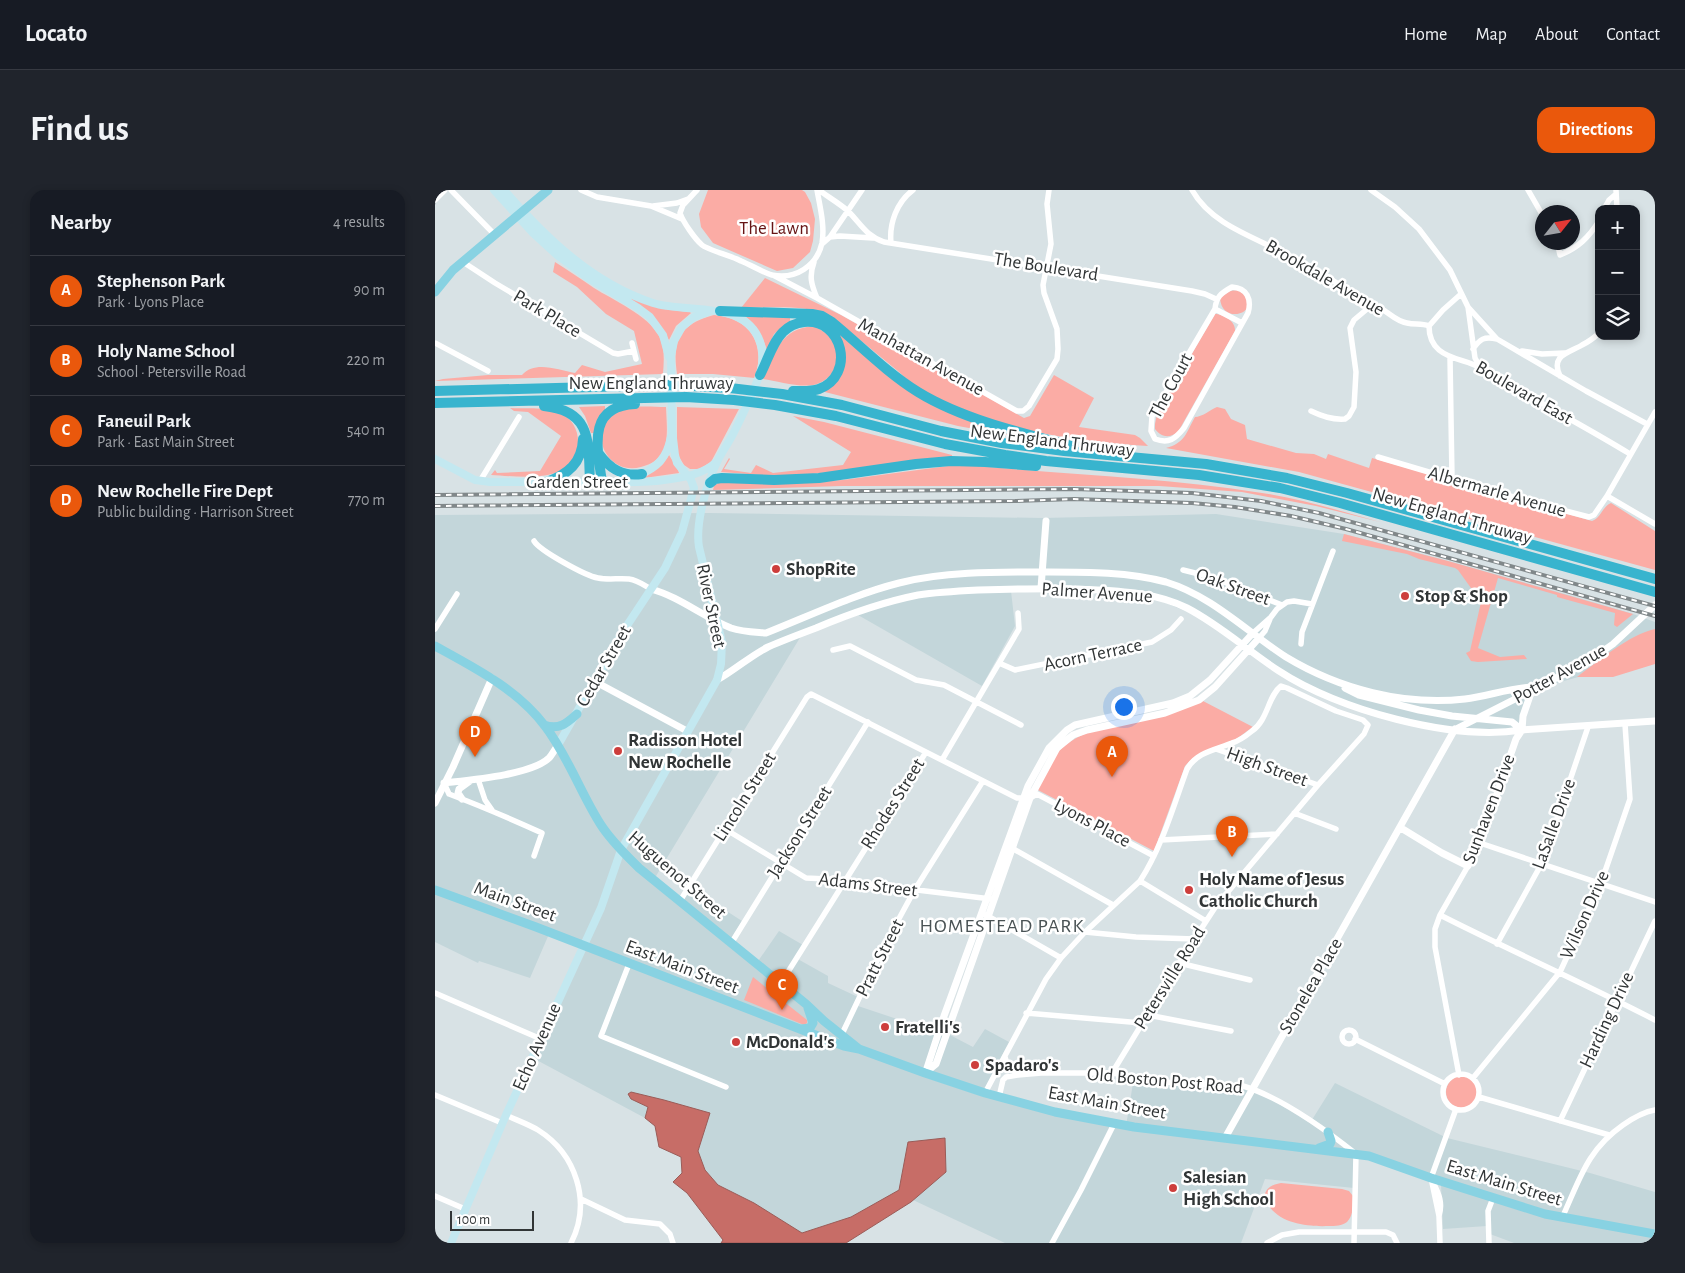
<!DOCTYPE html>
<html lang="en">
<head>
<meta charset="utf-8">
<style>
	body { margin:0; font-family:"Alegreya Sans",sans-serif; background:#20242c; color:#f1f3f6 }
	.controls { position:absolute; right:15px; top:15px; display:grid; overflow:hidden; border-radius:10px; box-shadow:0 2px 8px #0003 }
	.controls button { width:45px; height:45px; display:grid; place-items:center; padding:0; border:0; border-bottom:1px solid #363941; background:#171b24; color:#f1f3f6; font:25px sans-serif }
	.compass { position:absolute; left:1100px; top:15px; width:45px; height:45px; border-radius:50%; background:#171b24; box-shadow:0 2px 8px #0003; rotate:59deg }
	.scale { position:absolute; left:15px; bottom:12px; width:84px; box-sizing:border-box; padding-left:5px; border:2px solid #313536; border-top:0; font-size:14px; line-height:18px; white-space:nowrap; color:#313536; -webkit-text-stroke:4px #fff; paint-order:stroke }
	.you { position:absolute; left:688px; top:516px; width:18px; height:18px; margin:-12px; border:4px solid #fff; border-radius:50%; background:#1a73e8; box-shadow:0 0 0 8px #1a73e833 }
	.badge { display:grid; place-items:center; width:32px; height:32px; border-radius:50%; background:#ea580c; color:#fff; font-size:16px; font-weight:700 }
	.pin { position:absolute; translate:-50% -41px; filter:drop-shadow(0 1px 2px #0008) }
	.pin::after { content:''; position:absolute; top:26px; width:18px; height:15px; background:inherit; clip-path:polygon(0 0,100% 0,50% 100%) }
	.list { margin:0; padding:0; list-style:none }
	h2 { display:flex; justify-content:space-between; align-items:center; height:65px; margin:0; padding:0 20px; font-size:21px }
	h2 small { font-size:16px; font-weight:400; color:#9ea1a6 }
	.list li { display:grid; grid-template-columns:32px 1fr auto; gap:15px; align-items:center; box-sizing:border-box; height:70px; padding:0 20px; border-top:1px solid #363941 }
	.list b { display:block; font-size:19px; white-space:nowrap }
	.list p { margin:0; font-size:16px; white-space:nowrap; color:#9ea1a6 }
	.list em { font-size:16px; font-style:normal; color:#9ea1a6 }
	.icon { flex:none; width:28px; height:28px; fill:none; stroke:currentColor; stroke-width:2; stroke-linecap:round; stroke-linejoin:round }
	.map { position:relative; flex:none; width:1220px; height:1053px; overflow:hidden; border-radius:15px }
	header { display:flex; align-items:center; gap:30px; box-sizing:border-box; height:70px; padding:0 25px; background:#171b24; border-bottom:1px solid #363941 }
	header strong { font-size:24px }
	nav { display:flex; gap:28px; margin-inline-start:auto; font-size:18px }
	.intro { display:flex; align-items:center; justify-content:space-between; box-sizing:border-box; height:120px; padding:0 30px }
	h1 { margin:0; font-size:35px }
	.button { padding:12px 22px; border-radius:15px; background:#ea580c; color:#fff; font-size:18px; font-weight:700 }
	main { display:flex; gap:30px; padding:0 30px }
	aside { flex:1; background:#171b24; border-radius:15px; box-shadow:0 2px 8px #0003 }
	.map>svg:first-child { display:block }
</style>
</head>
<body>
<header>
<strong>Locato</strong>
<nav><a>Home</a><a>Map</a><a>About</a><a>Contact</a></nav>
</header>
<div class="intro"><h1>Find us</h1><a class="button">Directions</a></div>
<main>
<aside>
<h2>Nearby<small>4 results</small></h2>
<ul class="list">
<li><span class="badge">A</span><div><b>Stephenson Park</b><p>Park · Lyons Place</p></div><em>90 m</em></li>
<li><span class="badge">B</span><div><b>Holy Name School</b><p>School · Petersville Road</p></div><em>220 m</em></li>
<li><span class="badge">C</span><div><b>Faneuil Park</b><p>Park · East Main Street</p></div><em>540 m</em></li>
<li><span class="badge">D</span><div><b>New Rochelle Fire Dept</b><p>Public building · Harrison Street</p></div><em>770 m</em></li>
</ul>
</aside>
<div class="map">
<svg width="1220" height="1053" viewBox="0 0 1220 1053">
	<rect width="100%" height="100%" fill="#d8e2e5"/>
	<path fill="#c3d6da" d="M273,323L608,328L781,324L909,344L1013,371L1123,402L1198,424L1220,432V466L1096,500L1085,541L1068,544L963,531L883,504L760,425L716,407L602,400L576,401L580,436L547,496L423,425L366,446L218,691L245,713L256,698L307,731L294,752L321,774L344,741L368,755L361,768L393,786V793L423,807L420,815L498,841L515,845L538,857L550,839L574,852L549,900L691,936L699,887L807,898L831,906L875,933L900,893L1012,948L1155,983L1220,1002V1053H1079L1055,1044L1052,1036L1008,1039L1006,994L919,965V998L830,989L806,1053H570L478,1010L511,982L473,952L464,1000L416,1027L367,1043L319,1013L283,995L270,980L263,961L274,924L196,909L213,917L210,928L96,867L145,758L114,744L95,788L44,771L43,773L0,752V325Z"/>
	<path fill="#fbaca5" d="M273,0H367L370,2L376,13L380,29L378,51L375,62L358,78L342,81L278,53L266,37L264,24Z
		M120,72C133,80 146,89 159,98C178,110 213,125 224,146C230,158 229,171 228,184L0,191L8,189L53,185H87C100,170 123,180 140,183L147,175L170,182L207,174L199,141L171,124L142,97L118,82Z
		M330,88L406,125L589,228L595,226L619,185L659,208L644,237L700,245L705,248L713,256C637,251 550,239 485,199C475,193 467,184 458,177C437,160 417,143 396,126C369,114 335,118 306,118Z
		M803,100C834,119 787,139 785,108L795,101Z
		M197,107L228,119L255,122L256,123L241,136L234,150C224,130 215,122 196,109Z
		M780,124C788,124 801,131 800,141L743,242C735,248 727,248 720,239V234L722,224Z
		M279,125C315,128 331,154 320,188L278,184H242C237,150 245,134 279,125Z
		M310,126L355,127V131L339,144L332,160C327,145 322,136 310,126Z
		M379,136C383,139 389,141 392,144C409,159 404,187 382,194C368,199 343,191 328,189C341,161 345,139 379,136Z
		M399,138L484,207L583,247L523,236L386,201L407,184Z
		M170,216V220L159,243H156L150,226L144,217Z
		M231,217C232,243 237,269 206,277C167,287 149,230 188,219C201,215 218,217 231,217Z
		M242,217L304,219L276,272L264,279H255L249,275L242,263Z
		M782,217L790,219L796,229L810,235L812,249L861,263L879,264L891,269L893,264L934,278L937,268L1157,331C1166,328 1167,317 1176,313L1220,341V380L864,282L731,258C750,253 751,243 760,227C767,227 775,220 782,217Z
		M75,218C90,219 110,216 125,223C149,233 149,270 125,281C107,290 76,286 56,285L60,280L62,283L105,281L126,246L93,222L79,221Z
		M358,226L389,232L517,265V268L368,285H326L286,282L294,268L295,269L289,279L316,283L321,275L338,283L408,275L416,262Z
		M234,265L243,280L244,283L209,288L227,275Z
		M513,276H543C637,285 733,288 827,303C867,309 906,321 945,332L881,316L807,302L724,296H407L278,300L279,296L283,293H351L408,290Z
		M909,344L1013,371L1198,424L1182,437L1179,435L1180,423L1122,407V405L1063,388L1043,458L1065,467L1089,465L1092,469L1043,472L1036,471L1031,463L1035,461L1046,412L1023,380L1020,378L984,369L972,364L907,351Z
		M1220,439V474L1178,487H1142C1162,472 1195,444 1220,439Z
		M768,511L818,537C810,542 803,549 795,552C777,559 763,561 750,576L719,661L601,599C618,568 621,555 657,541Z
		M318,787L372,830V833L369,835L309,810Z
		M1011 902a16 16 0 1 1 32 0a16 16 0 1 1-32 0Z
		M846,993L907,999L914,1001L918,1006C918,1015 919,1025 912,1032C907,1036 900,1036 894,1036C869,1037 839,1033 829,1007C831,997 837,995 846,993Z"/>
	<path fill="#c76d67" stroke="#9a5c58" d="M196,902L229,910L275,923L263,961L270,980L283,995L319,1013L367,1043L416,1027L464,1000L473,952L510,948L511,982L476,1012L411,1053H286L288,1050L252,1003L238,992L247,983L246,967L224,957L220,936L210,928L213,917L196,909L193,904Z"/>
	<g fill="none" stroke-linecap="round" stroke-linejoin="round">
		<path stroke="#fff" stroke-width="5.5" d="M16,0L60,45
			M146,0L162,7L216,16L247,29
			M262,0L248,15L245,23C248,32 260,49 267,55C273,60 297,66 306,71C316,75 327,82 337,85C360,90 382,76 387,53C390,36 385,17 382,0
			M384,0C393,7 404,13 413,21C426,34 430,45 449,52L757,101L770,104L781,109
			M757,0C777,36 823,48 857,67C889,84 918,104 950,121C957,126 964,132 972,133C980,135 986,133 994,136
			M936,0L960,17L984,39L1015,80L1033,117L1062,149
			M1093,0L1108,26
			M1181,0L1182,19
			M0,10L10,0
			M218,16L242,13L253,9
			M1169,19L1174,10L1181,4
			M395,47L405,46L438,48
			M1122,52L1125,65C1143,58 1154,47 1164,31
			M456,53C454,33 462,12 478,0
			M387,54L395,47L427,0
			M28,72L60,93L178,163L183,164L199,161
			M379,72C374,86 376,94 382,108
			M338,85L382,108L582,221H588L594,216L622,169L623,159L622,139L609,103L608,95L616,54L612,14L614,0
			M797,97C812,98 817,109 813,123L749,238C740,249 734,254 720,249L716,241L717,226L780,119C781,107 786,103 797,97Z
			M1033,117L1040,168L1045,177
			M780,119L807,133
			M994,136C994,145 997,154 1004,160C1016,170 1032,170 1046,178C1095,208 1146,234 1195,264
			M994,136L1008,120L1026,104
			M0,153L53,181
			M197,153L201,169
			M1038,159C1045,149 1049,146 1062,149L1151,201L1212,234
			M1087,161L1107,164L1130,163
			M1015,167L1017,288
			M1125,186C1115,165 1134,163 1147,155C1153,152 1159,148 1164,143
			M876,221C887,226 897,230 910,229L914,226L919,217L921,182L915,138L919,130L938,114
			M943,267L1085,309L1154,327L1159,325L1172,306L1220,222
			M45,291L84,227
			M1172,306L1220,334
			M99,351C105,361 151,386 163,388C173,390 184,388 194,389C202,390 209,395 216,399
			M748,380L776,387L847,415
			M0,439L22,404
			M818,443L836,427L842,419L852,412L859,411L877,414
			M824,448L830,441L835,429
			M866,454L867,442L898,361
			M398,460L415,456L481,490L509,495L586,535
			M564,473L580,480L717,452L736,440L746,429
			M781,559L883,595
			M507,570L584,439L583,423
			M43,589L50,610L57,620
			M9,593L14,604C46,616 76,629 107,643L99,666
			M859,623L901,639
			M290,639L371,688L392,689L556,709
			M726,650L842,644
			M1045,653L1220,712
			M575,657L678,715
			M705,691L771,731
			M245,711L372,507L376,504L582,608H595L602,604L719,666
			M551,725L626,768
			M1005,725C1076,761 1149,793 1220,830
			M650,742L701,747L759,749
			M297,752L433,532
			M1062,754L1107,673L1153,537
			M744,773L815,790
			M194,774L166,846L291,897
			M346,793L491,562
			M0,803L106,849
			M591,823L707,833
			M713,825L796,841
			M907 847a7 7 0 1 1 14 0a7 7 0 1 1-14 0Z
			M407,844L448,758L479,701L548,591
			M920,849L1010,894
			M570,867L573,877L582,884
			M1008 902a18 18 0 1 1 36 0a18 18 0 1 1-36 0Z
			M1024,885L1000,757V739L1005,725L1033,676
			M1038,888L1125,782L1166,693L1195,609L1190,534
			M550,903L611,789L626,768L650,742L705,691C727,657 738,617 752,579C762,562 780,560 797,553C804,551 811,546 817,541C833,530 833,506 846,496L852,498L901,521L928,530L933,535L929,544L883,595L781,716L744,773L677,883
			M0,905L67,933
			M564,907L568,890L571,887L583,885L606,883H677L738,893L808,896C845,907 891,940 921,964L919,1053
			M1044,907L1174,945
			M71,925C81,930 93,934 103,940C141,964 157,1012 136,1053
			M1125,931L1220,731
			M998,992C1004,1004 1008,1013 1004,1026
			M0,1006L30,1019
			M146,1009L190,1030L225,1034L235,1044L238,1053
			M1127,1028C1145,989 1152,960 1188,935C1198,928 1208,922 1220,920
			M617,1053L646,1000L679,934
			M832,1053L847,1045L864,1042H951L958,1045L962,1053
			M1005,1053L1004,1026L996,988L1021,919
			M1054,1053L1053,1021L1058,1008"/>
		<path stroke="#fff" stroke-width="7" d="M606,398L611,331
			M216,399C245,407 268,427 296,438C308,442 319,442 331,443C374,426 420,404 464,393C510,381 567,382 614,382C652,382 694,382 731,392C777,406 812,442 851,467C904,499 969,516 1030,509C1053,506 1075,498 1098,497
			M282,490C300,480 315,466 333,457C349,450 365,444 381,438C414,424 448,412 483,405C503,402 523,401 543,400C576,399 609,398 642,399C679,401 718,401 752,418C785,435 813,461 844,481C903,520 1017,551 1087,540L1220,531
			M159,491L252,541
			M910,498L924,505L984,520L1017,526L1077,532L1087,540
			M1021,539L1084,507L1098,497L1115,491L1151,473L1178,454L1220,415
			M9,593C35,590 96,585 114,568C117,565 120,559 123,555
			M27,609L23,603L24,599L35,591
			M0,613L18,577L57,488
			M966,638L1007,663L1033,676L1045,653L1081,549L1087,540L1088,526L1098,497
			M491,881L509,826L593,596L614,558L632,540L640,535L738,513L755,506L775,490L818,443
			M490,883L501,874L595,608L622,558L638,545L652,540L730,523L764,510L780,497L824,448
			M790,948L1020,539"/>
		<path stroke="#c3e8f0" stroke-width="8" d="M59,0L98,43L122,65L153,88L203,118L215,127L228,145L234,167
			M0,269L40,290L55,292C83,292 111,292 139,292C172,292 256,297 280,273
			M203,285C223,278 232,267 236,247
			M123,555L187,443L230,378L247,342L259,298L256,290L242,273L240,265L237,240L236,166L239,151L247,137L259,127L273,122
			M16,1053L71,925L166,718L186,660L282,490L286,474L287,452L264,357C260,333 272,292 283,270C288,260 295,251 300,240C306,229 311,217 316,206C323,190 331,173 326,155C314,109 253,124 218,113C157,93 110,47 69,0"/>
		<path stroke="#88d2e2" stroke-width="9" d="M0,102L18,80L113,0
			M0,456C40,478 82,499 110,536C133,566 146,604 166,635C177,652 190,664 204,678L371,814L389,831L424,859
			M109,535C124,540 131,534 142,524
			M0,700L101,737L409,856L424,859L490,883L550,903L620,922L699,937L934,966L996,988L1110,1024L1220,1044
			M366,839L375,838L378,833L373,818
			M884,958L895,954L896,951L893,942"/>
		<path stroke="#38b4ce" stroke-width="10" d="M285,121L377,124L387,126L397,132C425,155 451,182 483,202C527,229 586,243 637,256
			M325,185C332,172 337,153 348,142C354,136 361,133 369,132C408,128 421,185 384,199C376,202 366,201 358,201
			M0,201L236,195L295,198L347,204L407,215L506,241L567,253L629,261L771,274L852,288L912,303L1220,389
			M0,213L251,207L299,210L340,215L401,226L510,254L570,265L611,271L764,285L845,298L905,313L1220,402
			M109,216C158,221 153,253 155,292
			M164,264C175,279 188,287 207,284
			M112,292C133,284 147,273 148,249
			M167,292C162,257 152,216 200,214
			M275,293L280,289L287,288L339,290L384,288L481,274L516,271L550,272L601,276"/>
		<g stroke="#81888a" stroke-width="4">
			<path id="rail" d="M0,305L639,299L757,303L826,311L884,323L1220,416
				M0,316L580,311L639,309L757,313L800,317L856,326L911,339L1220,426"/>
		</g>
		<use href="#rail" stroke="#fff" stroke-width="2" stroke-dasharray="5.5" stroke-linecap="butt"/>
	</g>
	<g fill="#cd3e3c" stroke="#fff" stroke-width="2">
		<circle cx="341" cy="379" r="5"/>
		<circle cx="970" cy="406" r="5"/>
		<circle cx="183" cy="561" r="5"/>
		<circle cx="754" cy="700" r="5"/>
		<circle cx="450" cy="837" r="5"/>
		<circle cx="301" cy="852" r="5"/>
		<circle cx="540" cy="875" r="5"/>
		<circle cx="738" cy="998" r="5"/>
	</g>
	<g text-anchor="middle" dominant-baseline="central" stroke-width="5" stroke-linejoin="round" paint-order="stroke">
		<g font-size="19" fill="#661415" stroke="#fff">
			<text x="339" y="38">The Lawn</text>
		</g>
		<g font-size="19" fill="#313536" stroke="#fff">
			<text transform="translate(611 77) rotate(9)">The Boulevard</text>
			<text transform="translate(890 88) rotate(30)">Brookdale Avenue</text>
			<text transform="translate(112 124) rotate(31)">Park Place</text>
			<text transform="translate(486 167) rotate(29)">Manhattan Avenue</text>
			<text x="216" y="193">New England Thruway</text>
			<text transform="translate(736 196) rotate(-62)">The Court</text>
			<text transform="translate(1089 203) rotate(30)">Boulevard East</text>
			<text transform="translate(617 251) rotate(7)">New England Thruway</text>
			<text x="142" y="292">Garden Street</text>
			<text transform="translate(1062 302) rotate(16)">Albermarle Avenue</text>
			<text transform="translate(1017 326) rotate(16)">New England Thruway</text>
			<text transform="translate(798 397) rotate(20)">Oak Street</text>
			<text transform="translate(662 403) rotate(4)">Palmer Avenue</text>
			<text transform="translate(276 416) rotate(78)">River Street</text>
			<text transform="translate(658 465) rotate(-12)">Acorn Terrace</text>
			<text transform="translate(169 476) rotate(-60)">Cedar Street</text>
			<text transform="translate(1125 484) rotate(-29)">Potter Avenue</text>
			<text transform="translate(832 577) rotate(20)">High Street</text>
			<text transform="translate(310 607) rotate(-58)">Lincoln Street</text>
			<text transform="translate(458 614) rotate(-58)">Rhodes Street</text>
			<text transform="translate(1054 619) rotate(-69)">Sunhaven Drive</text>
			<text transform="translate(657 633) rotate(28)">Lyons Place</text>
			<text transform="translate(1119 634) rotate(-70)">LaSalle Drive</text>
			<text transform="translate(365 642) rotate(-58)">Jackson Street</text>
			<text transform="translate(242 685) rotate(41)">Huguenot Street</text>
			<text transform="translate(433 695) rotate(7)">Adams Street</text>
			<text transform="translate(80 712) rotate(20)">Main Street</text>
			<text transform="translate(1150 725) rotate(-66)">Wilson Drive</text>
			<text transform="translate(445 768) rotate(-63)">Pratt Street</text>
			<text transform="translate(247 777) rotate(21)">East Main Street</text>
			<text transform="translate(735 788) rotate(-58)">Petersville Road</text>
			<text transform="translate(876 796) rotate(-60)">Stonelea Place</text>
			<text transform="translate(1172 830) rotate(-65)">Harding Drive</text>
			<text transform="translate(102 857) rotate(-66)">Echo Avenue</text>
			<text transform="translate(730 891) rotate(5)">Old Boston Post Road</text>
			<text transform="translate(672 913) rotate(10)">East Main Street</text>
			<text transform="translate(1069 993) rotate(17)">East Main Street</text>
		</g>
		<g font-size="19" font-weight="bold" fill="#313536" stroke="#fff" text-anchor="start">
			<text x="351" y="379">ShopRite</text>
			<text x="980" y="406">Stop &amp; Shop</text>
			<text x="193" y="550">Radisson Hotel<tspan x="193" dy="22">New Rochelle</tspan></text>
			<text x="764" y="689">Holy Name of Jesus<tspan x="764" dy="22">Catholic Church</tspan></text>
			<text x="460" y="837">Fratelli's</text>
			<text x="311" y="852">McDonald's</text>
			<text x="550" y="875">Spadaro's</text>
			<text x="748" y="987">Salesian<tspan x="748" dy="22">High School</tspan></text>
		</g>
		<g font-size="20" letter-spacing="1" fill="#495254" stroke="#fff">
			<text x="567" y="736">HOMESTEAD PARK</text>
		</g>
	</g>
</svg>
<div class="controls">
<button>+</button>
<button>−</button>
<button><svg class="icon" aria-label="layers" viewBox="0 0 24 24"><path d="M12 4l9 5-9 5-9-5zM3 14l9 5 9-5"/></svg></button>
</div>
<svg class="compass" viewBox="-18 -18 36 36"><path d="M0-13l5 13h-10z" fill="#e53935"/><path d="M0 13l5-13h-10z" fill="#9ea1a6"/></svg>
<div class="scale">100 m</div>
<div class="you"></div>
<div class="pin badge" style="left:677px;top:587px">A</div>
<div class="pin badge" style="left:797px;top:667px">B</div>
<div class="pin badge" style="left:347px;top:820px">C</div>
<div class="pin badge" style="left:40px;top:567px">D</div>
</div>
</main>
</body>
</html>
